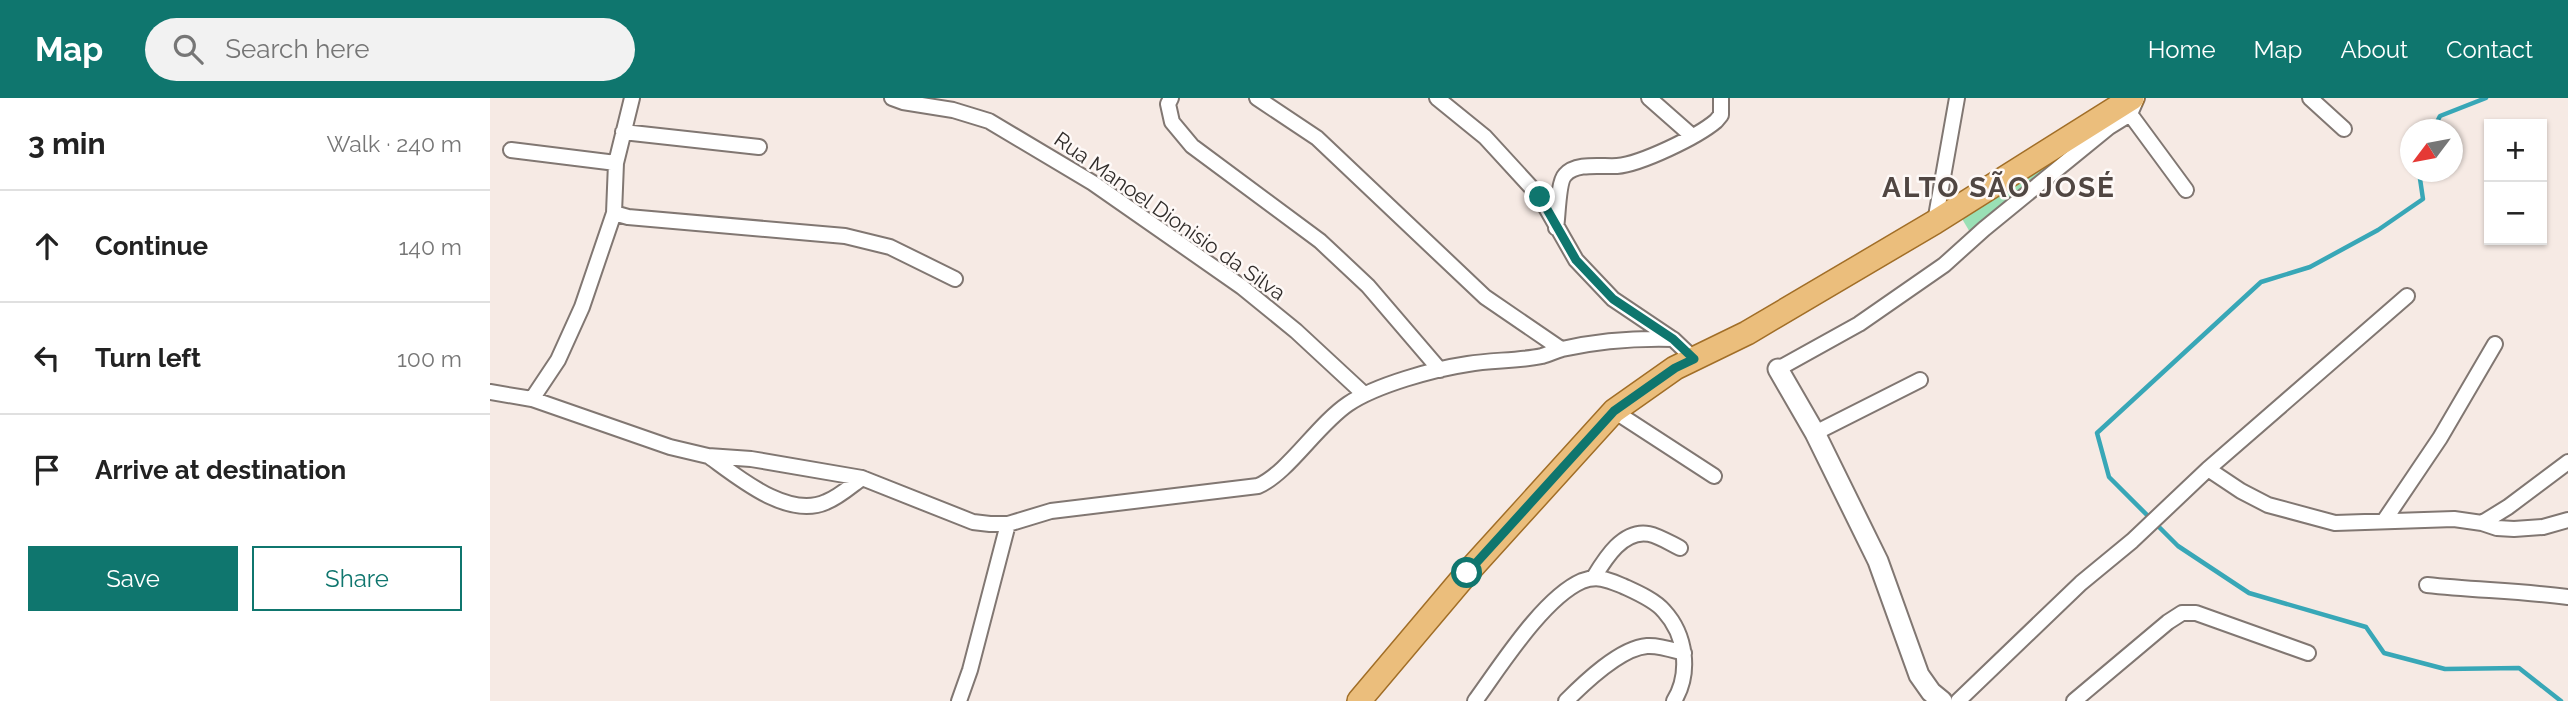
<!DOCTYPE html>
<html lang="en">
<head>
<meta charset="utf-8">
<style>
	body { margin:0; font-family:Raleway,sans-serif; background:#f2f2f2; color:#222 }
	.controls { position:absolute; right:21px; top:21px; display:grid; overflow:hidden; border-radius:0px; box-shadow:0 2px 5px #0004 }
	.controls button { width:63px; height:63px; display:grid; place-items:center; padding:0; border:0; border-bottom:2px solid #e0e0e0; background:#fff; color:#222; font:35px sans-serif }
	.compass { position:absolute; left:1910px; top:21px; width:63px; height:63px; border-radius:50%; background:#fff; box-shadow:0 2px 5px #0004; rotate:238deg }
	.stop { position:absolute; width:21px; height:21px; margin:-16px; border:5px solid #0f766e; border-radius:50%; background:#fff }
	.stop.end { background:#0f766e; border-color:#fff; box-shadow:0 2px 7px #0008 }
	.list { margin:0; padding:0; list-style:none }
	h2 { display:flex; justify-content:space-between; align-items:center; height:91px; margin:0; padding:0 28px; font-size:30px }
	h2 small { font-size:23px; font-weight:400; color:#767676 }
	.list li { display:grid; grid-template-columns:46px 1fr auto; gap:21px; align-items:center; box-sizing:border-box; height:112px; padding:0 28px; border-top:2px solid #e0e0e0 }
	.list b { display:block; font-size:26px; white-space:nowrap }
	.list em { font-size:23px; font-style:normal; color:#767676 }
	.actions { display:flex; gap:14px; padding:21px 28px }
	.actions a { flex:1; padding:16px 0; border:2px solid #0f766e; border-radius:0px; text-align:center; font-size:24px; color:#0f766e }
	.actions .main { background:#0f766e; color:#fff }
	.icon { flex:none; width:38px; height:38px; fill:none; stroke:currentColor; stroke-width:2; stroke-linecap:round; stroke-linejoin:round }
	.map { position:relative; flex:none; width:2078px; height:603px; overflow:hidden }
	header { display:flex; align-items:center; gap:42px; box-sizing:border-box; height:98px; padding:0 35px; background:#0f766e; color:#fff }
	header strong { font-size:33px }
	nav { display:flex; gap:38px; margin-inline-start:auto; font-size:24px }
	.search { width:490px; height:63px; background:#f2f2f2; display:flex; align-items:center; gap:18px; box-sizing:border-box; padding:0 24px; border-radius:38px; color:#767676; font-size:26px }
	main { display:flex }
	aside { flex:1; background:#fff }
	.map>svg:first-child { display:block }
</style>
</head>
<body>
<header>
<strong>Map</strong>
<div class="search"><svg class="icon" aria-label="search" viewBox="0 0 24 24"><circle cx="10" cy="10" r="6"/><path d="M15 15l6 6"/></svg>Search here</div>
<nav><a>Home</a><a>Map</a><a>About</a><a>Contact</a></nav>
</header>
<main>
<aside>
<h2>3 min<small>Walk · 240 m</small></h2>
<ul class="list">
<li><svg class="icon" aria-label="ahead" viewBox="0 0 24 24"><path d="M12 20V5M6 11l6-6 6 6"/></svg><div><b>Continue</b></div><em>140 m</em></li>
<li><svg class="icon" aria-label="left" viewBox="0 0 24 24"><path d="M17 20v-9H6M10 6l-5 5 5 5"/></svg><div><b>Turn left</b></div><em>100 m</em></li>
<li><svg class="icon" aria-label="arrive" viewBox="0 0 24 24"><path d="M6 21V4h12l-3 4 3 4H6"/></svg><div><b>Arrive at destination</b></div></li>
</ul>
<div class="actions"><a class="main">Save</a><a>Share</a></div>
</aside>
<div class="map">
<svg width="2078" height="603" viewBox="0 0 2078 603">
	<rect width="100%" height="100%" fill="#f6eae4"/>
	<path fill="#9ae0b5" d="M1589,49L1481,136L1471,119Z"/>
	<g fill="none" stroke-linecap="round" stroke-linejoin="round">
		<path stroke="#38a7b7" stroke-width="4.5" d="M1943,32L1950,18L1996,0
			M1929,74L1933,101L1888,132L1820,169L1771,184L1607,335L1619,379L1688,448L1759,495L1876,529L1894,555L1955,571L2029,570L2071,603"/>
		<g stroke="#817772" stroke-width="18">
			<path id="minor" d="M142,0L126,65L124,115L138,119L355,138L400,149L465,181
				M402,0L413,4L463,12L499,23L603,85L752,189L806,233L874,296
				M681,0L678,6L682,24L702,48L830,143L878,188L950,272
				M767,0L827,40L995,199L1071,251
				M947,0L995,39L1050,99L1086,162L1123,201L1181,240
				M1159,0L1201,37
				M1820,0L1854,31
				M1640,16L1696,92
				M133,34L269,49
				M21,52L126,65
				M1445,124L1467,0
				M1066,130C1068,119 1068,84 1075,77C1086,64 1112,69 1127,68C1151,66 1207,39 1226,23L1231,17V0
				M1288,271L1369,226L1454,167L1494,131L1619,29L1640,16L1647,0
				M0,294L42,301L180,349L218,358L261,361L372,380L483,424L500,426H518L561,413L768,388C798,375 827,327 858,306C886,287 944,271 978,266C1002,262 1028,263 1052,258C1059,256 1065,253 1072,251C1108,243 1146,240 1183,241L1204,261
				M42,301L68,262L92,209L124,115
				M1124,313L1224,378
				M1325,335L1430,282
				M220,359C249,380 298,421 336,404C349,399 361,388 372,380
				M1718,371L1917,198
				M1894,423L1950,340L2005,246
				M1992,425L2018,409L2078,364
				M1104,479C1115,461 1133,431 1159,436C1169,438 1180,445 1190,450
				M1937,487C1984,492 2031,493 2078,499
				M469,603L480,572L518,426
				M985,603C1010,569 1053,500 1092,483C1108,477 1118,482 1133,488C1146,494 1165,502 1174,513C1196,537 1201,575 1184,603
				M1076,603C1094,585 1130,550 1157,548C1169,547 1183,552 1194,555
				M1468,603L1591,485L1642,443L1718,371L1751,393L1778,407L1845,425L1964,421L1992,425L2007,430L2024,431L2053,429L2078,422
				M1584,603L1678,524L1692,515H1706L1818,555"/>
		</g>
		<g stroke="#817772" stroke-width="23">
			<path id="tertiary" d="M1288,271L1325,335L1388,463L1429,577L1441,594L1452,603"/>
		</g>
		<g stroke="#a16e27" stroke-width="26">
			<path id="primary" d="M869,603L977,475L1124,313L1185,270L1257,235L1445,124L1642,0"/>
		</g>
		<use href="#minor" stroke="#fff" stroke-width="14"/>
		<use href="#tertiary" stroke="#fff" stroke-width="19"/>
		<use href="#primary" stroke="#ebbe7c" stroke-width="23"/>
	</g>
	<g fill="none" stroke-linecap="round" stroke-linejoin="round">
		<path stroke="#0f766e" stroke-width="9" d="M977,475L1124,313L1185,270L1204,261L1183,241L1123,201L1086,162L1050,99"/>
	</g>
	<g text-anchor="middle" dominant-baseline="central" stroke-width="5" stroke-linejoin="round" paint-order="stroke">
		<g font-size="21" fill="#302c2a" stroke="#fef9f7">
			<text transform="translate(680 118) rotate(35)">Rua Manoel Dionisio da Silva</text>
		</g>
		<g font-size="28" font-weight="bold" letter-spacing="2" fill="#504642" stroke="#fef9f7">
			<text x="1509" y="89">ALTO SÃO JOSÉ</text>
		</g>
	</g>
</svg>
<div class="controls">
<button>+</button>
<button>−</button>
</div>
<svg class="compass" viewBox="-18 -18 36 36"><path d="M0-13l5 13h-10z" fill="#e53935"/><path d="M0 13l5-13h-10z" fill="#767676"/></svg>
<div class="stop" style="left:977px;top:475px"></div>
<div class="stop end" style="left:1050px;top:99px"></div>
</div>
</main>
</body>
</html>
